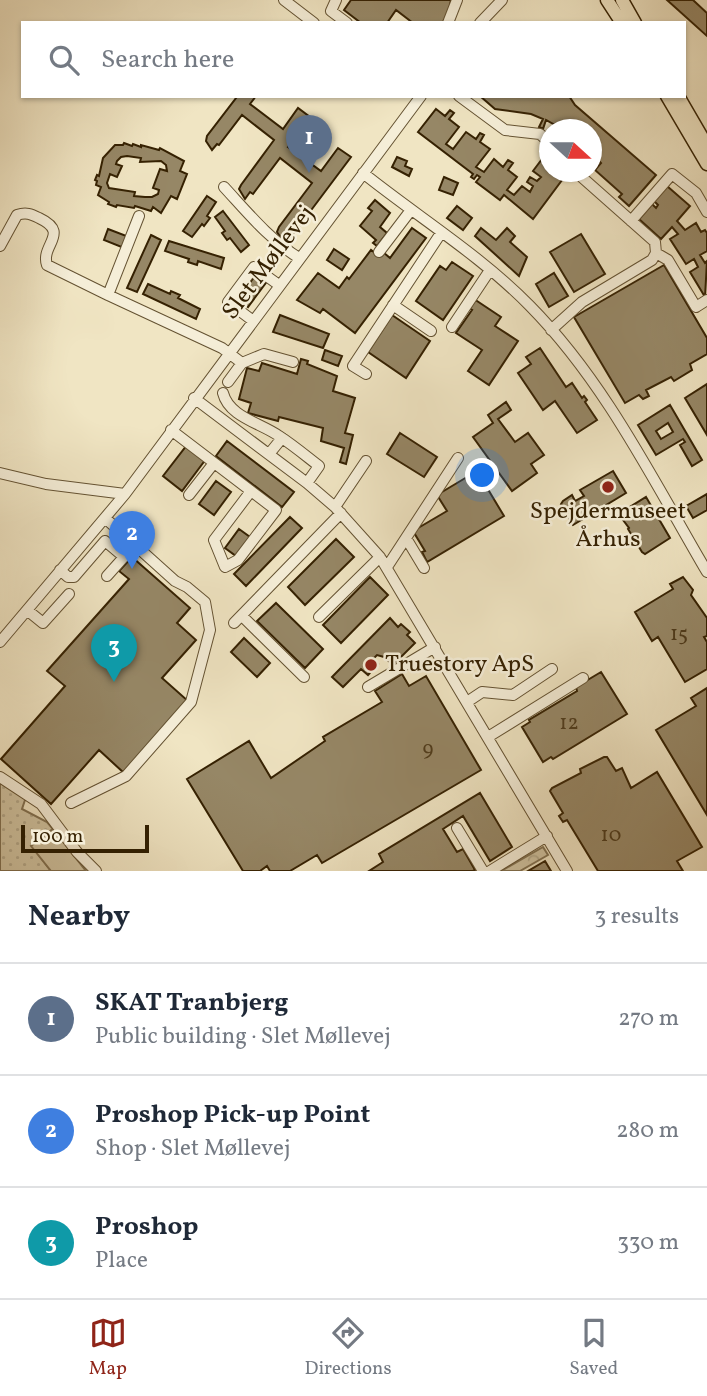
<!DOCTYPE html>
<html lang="en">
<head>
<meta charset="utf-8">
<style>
	body { margin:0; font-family:Vollkorn,serif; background:#f6f6f7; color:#1f2937 }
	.compass { position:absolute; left:539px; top:119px; width:63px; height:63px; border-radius:50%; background:#fff; box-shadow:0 2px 5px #0004; rotate:111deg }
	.scale { position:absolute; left:21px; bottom:18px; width:128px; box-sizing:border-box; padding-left:7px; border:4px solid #352102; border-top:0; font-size:19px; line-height:24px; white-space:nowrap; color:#352102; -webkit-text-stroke:5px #f5eed8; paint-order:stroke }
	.you { position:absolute; left:483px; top:476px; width:24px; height:24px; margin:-18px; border:5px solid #fff; border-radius:50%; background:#1a73e8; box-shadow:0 0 0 10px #1a73e833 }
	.badge { display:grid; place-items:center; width:46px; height:46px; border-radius:50%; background:#8f2418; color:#fff; font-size:23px; font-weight:700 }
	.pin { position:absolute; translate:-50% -58px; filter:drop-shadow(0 2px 4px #0008) }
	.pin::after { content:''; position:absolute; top:37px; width:24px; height:21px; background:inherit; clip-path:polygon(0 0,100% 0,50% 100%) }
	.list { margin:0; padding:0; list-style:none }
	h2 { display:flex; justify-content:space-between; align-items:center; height:91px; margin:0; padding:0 28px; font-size:30px }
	h2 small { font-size:23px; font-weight:400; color:#747a83 }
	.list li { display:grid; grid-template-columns:46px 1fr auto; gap:21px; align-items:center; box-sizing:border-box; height:112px; padding:0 28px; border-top:2px solid #e0e1e3 }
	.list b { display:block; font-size:26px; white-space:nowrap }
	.list p { margin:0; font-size:23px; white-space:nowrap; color:#747a83 }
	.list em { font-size:23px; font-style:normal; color:#747a83 }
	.icon { flex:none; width:38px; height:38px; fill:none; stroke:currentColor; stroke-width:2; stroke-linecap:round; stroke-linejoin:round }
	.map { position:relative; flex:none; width:707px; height:871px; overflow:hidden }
	.search { position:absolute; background:#fff; box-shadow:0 2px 5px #0004; left:21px; right:21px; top:21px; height:77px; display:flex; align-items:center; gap:18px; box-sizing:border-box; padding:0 24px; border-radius:0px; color:#747a83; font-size:26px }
	.sheet { height:427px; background:#fff }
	nav { display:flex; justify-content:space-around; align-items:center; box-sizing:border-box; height:98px; border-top:2px solid #e0e1e3; background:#fff; font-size:19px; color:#747a83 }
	nav a { display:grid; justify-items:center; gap:4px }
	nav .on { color:#8f2418 }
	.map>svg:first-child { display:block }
</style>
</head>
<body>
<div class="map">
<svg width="707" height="871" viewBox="0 0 707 871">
	<defs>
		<pattern id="grass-dots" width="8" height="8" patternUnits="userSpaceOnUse" patternTransform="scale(1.75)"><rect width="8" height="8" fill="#d0c4a2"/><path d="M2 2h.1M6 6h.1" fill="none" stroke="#b3a88a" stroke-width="1.8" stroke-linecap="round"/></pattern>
		<pattern id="forest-crowns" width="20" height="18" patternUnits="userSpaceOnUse" patternTransform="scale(1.75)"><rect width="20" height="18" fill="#d0c4a2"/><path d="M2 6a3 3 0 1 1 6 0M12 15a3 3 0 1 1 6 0" fill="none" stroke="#b3a88a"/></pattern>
	</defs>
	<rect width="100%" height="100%" fill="#f0e5c3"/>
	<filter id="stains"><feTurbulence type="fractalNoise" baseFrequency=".00286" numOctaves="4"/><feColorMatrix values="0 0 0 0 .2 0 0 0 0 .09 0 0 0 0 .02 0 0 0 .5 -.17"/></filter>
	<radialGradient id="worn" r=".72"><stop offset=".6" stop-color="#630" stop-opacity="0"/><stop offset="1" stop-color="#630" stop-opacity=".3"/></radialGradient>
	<path fill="url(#grass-dots)" stroke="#827252" stroke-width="2" d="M0,782L26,797L22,809L47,822L53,829L32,846L51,871H0Z"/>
	<path fill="url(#forest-crowns)" stroke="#827252" stroke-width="2" d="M543,847L548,855L520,871H501Z"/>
	<path fill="#d0c4a2" stroke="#827252" stroke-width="2" d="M53,829L86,871H51L31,846Z"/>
	<path fill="#968766" stroke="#352102" stroke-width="2" fill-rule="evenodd" d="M351,0H451L450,6L445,22L413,23L396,10L387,23H361L344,10Z
		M667,0H693L707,13V36Z
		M234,96H256L250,104L283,129L298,108L310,117L288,147L321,171L338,148L351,157L291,237L288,235L283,241L277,232L279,227L312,183L280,158L253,194L250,192L245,199L239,189L241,185L274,140L242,115L219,145L217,144L212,150L206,141L207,136L236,98Z
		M480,96H569L575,105L656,175L629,206L619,197L622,194L595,170L601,163L592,154V130H564L546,120L543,129L539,127L543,119L531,114L495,109Z
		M436,109L445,116L450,110L454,113L449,119L459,127L446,144L453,149L466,132L476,139L480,133L484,135L480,142L490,149L476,167L484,172L494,159L503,167L508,160L513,163L508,170L517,177L507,190L514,195L522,186L530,192L533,186L527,182L530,177L537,181L541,177L533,171L545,155L550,158V172H568L533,219L504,195L500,200L476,182L480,177L477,175L474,179L471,177L473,174L418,132Z
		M124,143L132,146L133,144L141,147V145L159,150L160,148L184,161L180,171L187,174L177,199L171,196L161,213L153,207L151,211L135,206L134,208L117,205L116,207L108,204L109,202L98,195L101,187L96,185L97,181L95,180L97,175L99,176L103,158L115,145H123ZM127,156L141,158L140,162L161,161L166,165L167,171L160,169L153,188L159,190L158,194L152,197H145L134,196L135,192L109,188L107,183L110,174L117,177L122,166L116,164L117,161L121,157Z
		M397,157L407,161L405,166L412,169L409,176L392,167Z
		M444,177L458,183L453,195L439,190Z
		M667,186L690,206L677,221L685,230L696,223L701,232L705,230L707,233V251L700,255L705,263L707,261L705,297L690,272L698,267L694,259L686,264L670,239L678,234L672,227L661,239L639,219L652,204L656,208L658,205L654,201Z
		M207,196L216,202L207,216L210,218L204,226L202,224L192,237L183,231Z
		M375,200L390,213L380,227L387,233L377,246L373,243L376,240L360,226L372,211L368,208Z
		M457,206L472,218L463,230L447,218Z
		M223,211L249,245L241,252L230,238L227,240L222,233L225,231L215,217Z
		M412,228L426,238L355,333L323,309L320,313L297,300L318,273L339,288L347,277L349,279L371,250L379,256L383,252L390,258Z
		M481,228L496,240L507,228L515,236L510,242L527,257L519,276L475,236Z
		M108,229L129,237L124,248L104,240Z
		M581,234L605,274L574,292L550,252Z
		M151,235L161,240L137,292L127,288Z
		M169,241L224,258L221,269L198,261L197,265L188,262L189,259L165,251Z
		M334,249L349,259L342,270L327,260Z
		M452,262L473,276L443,320L416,301L440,266L446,270Z
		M664,265L707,338V354L690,364L692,370L674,381L671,377L646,390L649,396L643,399L639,395L625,403L574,317Z
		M257,273L268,280L248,307L238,299Z
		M554,273L568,296L549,307L536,284Z
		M148,284L170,294L171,291L180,295L178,298L200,309L196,319L143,294Z
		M474,299L501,317L495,326L518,341L489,385L468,371L482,350L456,333L472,310L468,308Z
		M280,315L329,334L323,348L273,332Z
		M392,315L430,341L406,378L368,352Z
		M540,348L566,387L572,383L582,398L584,396L587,400L585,402L597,420L577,433L555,401L543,410L518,373L531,364L526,357Z
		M325,350L342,356L338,366L322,360Z
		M301,359L308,361L307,364L337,376L333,391L355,398L345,433L353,435L346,464L340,462L344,448L321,441L323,428L279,417L278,421L248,413L251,403L239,399L247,368L259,371L262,363L297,374Z
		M707,384V435L685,398Z
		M506,402L511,410L498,419L515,442L528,433L544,455L531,464L537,473L512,491L473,437L493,423L488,415Z
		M670,405L702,460L692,466L680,445L685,442L683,439L656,455L638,425ZM668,423L673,432L661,439L656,431Z
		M400,433L437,457L424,477L387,454Z
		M227,441L294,492L282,507L216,456Z
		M187,445L206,459L182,491L163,476Z
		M477,471L504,516L427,562L422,552L425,551L413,531L447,511L437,495Z
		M613,471L626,493L573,525L567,516L563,518L558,511L564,507L561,504L563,501L572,495L575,501L584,496L580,490Z
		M216,481L231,492L214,515L199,504Z
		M707,494V510L693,518L686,506Z
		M646,497L670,538L645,554L642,552L628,529L629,528L620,516V513Z
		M290,517L302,528L246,586L234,574Z
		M239,529L250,537L236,556L225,548Z
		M336,539L354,557L305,605L288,587Z
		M132,557L190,608L177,623L196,640L162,678L188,701L124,773L99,750L51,804L1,759L65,686L47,671L129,579L119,571Z
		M370,577L388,595L341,643L323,625Z
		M683,577L693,590L691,595L707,618V636L704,637L707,642V669L685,682L658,637L652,641L635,612L673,589L670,584Z
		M276,603L323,649L305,668L257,621Z
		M390,618L398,627L401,624L410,632L407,635L415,643L393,665L384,657L377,655L373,659L378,664L368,675L361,669L343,687L332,677Z
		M244,638L270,663L257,677L231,652Z
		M601,672L627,714L553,759L551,757L543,762L522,727L530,722L529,720L577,691L576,687Z
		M402,674L409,686L426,676L481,770L322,863L317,855L290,871H270L267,866L260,871H243L187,779L249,741L271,778L325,741L323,737L382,702L375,691Z
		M707,688V815L656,730L696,706L691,698Z
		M604,757H607L616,771L622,768L631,788L657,772L702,847L677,861L683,871H598L567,820L563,822L559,816L563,813L550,791L552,788L581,773L580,769Z
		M480,793L512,847L490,861L463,816L443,829L457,852L463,849L475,870L473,871H369L383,862L379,854Z
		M545,861L551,871H528Z"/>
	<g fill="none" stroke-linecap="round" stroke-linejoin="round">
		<g stroke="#645232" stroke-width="12">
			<path id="minor" d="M284,0L314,23
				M336,0L331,11L347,23
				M448,23L457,0
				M480,23L502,0
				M459,96L505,130L540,134L550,143
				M363,173C418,217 480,255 530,306C605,382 653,480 707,572
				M224,187C248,213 269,239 299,258
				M139,216L108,295L222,348L242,363
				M631,221L672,174L696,193L707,212
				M0,246L17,215C26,212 31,214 39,218C71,233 40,245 47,265L108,295
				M379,252L411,210
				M656,253L668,260L696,307L707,300
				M393,305L431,331
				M252,320L228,302L254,267L279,285
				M452,327L490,270
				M551,330L582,302L652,260L656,253L655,242L576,172
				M366,374L353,366L441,233
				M228,382L242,363L264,354L293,362
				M223,393C229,417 261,423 279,436C293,445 306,456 319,466L307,483
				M194,398L307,483L335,507L380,557L567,871
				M171,430L276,510L238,560L225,567L214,540L251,491
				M269,454L282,438
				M0,473L46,484L125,494
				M189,495L214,463
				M335,507L366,461
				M406,538L424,568
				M387,567L458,458
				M60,570L68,577H74L105,541L124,557L107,576
				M27,610L43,623L69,594
				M242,616L304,677
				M319,617L380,557
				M234,623L341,513
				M0,642L125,494L421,96
				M368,687L435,647
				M467,702L482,692L513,695L552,669
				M488,737L583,678
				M0,777L41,804L77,852L96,871
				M71,803L126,776L191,702L210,630L205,602L187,587L175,581L105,518
				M457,828L483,871
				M490,871L547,836"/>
		</g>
		<g stroke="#352102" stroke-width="15">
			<path id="major" d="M607,0L622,23
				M622,0L635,23
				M667,96L707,164
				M678,96L707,146"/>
		</g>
		<use href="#minor" stroke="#f5eed8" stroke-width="10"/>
		<use href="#major" stroke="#f0e5c3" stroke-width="12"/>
	</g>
	<g fill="#8f2418" stroke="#f5eed8" stroke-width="2.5">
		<circle cx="608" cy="487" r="7"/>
		<circle cx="371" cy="665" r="7"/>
	</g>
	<g text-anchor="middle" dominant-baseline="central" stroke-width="5" stroke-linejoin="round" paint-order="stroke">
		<g font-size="21" fill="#4d3a1b">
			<text x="679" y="634">15</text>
			<text x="569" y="723">12</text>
			<text x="428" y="749">9</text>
			<text x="611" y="835">10</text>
		</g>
		<g font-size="24" fill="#352102" stroke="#f5eed8">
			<text transform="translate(269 263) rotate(-53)">Slet Møllevej</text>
		</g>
		<g font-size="24" fill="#352102" stroke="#f5eed8">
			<text x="608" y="512">Spejdermuseet<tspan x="608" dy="28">Århus</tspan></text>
			<text x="385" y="665" text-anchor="start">Truestory ApS</text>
		</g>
	</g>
	<rect width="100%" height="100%" filter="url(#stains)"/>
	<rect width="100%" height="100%" fill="url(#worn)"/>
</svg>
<svg class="compass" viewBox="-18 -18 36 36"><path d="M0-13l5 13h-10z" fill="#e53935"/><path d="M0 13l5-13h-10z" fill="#747a83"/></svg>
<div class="scale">100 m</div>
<div class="you"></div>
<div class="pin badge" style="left:309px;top:173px;background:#5c6f8a">1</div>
<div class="pin badge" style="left:132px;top:569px;background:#3f7fe0">2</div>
<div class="pin badge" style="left:114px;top:682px;background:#0f9aa8">3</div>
<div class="search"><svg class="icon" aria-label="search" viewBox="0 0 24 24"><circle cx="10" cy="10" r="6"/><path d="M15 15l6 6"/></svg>Search here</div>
</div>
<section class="sheet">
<h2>Nearby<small>3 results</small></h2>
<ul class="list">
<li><span class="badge" style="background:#5c6f8a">1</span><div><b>SKAT Tranbjerg</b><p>Public building · Slet Møllevej</p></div><em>270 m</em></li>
<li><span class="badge" style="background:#3f7fe0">2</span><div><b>Proshop Pick-up Point</b><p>Shop · Slet Møllevej</p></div><em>280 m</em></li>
<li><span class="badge" style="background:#0f9aa8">3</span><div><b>Proshop</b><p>Place</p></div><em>330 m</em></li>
</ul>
</section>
<nav>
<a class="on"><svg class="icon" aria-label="map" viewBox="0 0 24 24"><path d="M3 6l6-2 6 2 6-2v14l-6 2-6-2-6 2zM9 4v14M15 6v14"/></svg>Map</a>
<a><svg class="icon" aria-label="directions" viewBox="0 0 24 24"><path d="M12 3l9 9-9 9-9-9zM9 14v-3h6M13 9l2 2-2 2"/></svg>Directions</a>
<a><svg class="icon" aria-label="saved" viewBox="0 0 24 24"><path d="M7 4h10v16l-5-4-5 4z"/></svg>Saved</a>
</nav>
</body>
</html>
